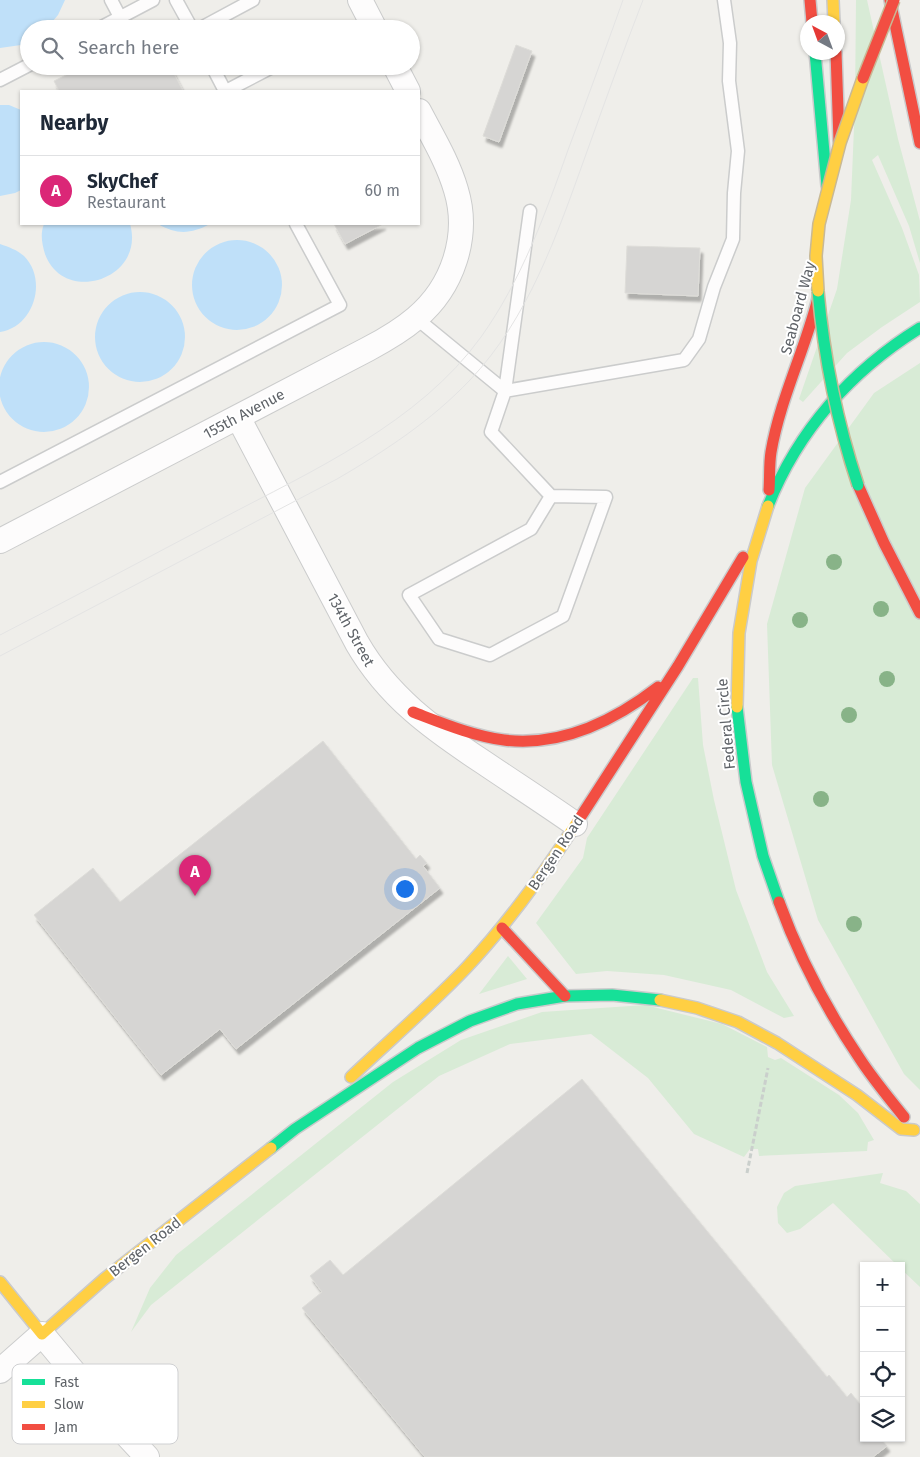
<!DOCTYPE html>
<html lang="en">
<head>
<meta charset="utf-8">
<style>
	body { margin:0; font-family:"Fira Sans",sans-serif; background:#f2f2f3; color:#1f2937 }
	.controls { position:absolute; right:15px; bottom:15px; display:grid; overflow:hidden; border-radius:0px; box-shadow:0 1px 4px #0004 }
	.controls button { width:45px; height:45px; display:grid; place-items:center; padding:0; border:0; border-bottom:1px solid #e0e1e3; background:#fff; color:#1f2937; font:25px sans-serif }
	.compass { position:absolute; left:800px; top:15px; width:45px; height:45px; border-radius:50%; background:#fff; box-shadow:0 1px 4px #0004; rotate:319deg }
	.you { position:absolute; left:404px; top:888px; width:18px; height:18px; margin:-12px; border:4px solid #fff; border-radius:50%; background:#1a73e8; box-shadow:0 0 0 8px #1a73e833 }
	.badge { display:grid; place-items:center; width:32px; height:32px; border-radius:50%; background:#db2777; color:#fff; font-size:16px; font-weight:700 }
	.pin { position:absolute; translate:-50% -41px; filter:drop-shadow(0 1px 2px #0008) }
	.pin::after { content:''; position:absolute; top:26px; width:18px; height:15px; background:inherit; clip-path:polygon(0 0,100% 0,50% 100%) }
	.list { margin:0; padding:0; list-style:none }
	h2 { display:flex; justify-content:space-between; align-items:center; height:65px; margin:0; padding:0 20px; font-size:21px }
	h2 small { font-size:16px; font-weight:400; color:#747a83 }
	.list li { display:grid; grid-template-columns:32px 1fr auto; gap:15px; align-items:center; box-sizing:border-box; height:70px; padding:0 20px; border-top:1px solid #e0e1e3 }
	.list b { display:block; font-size:19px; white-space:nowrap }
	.list p { margin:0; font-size:16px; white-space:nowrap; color:#747a83 }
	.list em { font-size:16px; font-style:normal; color:#747a83 }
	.icon { flex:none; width:28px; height:28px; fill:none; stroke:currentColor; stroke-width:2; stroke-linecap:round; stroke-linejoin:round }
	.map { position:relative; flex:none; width:920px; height:1457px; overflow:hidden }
	.search { position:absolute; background:#fff; box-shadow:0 1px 4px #0004; left:20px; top:20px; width:400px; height:55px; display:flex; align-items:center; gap:12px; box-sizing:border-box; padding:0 18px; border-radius:28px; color:#747a83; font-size:19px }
	.panel { position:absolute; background:#fff; box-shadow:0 1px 4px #0004; left:20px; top:90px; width:400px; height:135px; border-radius:0px }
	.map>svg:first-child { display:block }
</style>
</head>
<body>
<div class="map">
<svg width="920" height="1457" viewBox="0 0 920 1457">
	<defs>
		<filter id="shadow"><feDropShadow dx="3" dy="5.5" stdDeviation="1" flood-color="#0004"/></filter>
	</defs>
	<rect width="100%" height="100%" fill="#efeeea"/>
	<path fill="#d8ebd6" d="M856,0H867L898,139L920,221V263L909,226L878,155L872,160L902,228L919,275L920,302L882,327L847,353L803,402L799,399L837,289L851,200L855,103Z
		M920,363V1090L904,1074L818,920L772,765L767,624L805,488L874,393Z
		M693,678H698L703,745L714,800L736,890L767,972L794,1016L784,1018L731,990L664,975L607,971L576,974L536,923L583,858L587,838Z
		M508,956L527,979L479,994Z
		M645,1005L722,1024L767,1047L768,1057L775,1060L781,1058L839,1095L858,1113L874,1140L868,1142L867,1151L759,1156L758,1149H750L744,1157L694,1134L648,1078L591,1034L510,1044L439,1076L151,1305L131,1332L150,1288L176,1255L393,1082L461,1040L542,1012Z
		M883,1173L880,1183L906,1191L920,1204V1287L901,1269V1266H898L833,1203L800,1229L787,1233L778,1223L777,1207L784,1193L795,1186Z"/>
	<path fill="#bfe0f9" d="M0,0H65L58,15L46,29H29V41L21,45L0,48Z
		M0,105H9L21,110V190L15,193L0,196Z
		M44,224H130C146,279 64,306 45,254C42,244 40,234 44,224Z
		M158,224H210C191,234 177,235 158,224Z
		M192 285a45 45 0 1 1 90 0a45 45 0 1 1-90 0Z
		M0,244C9,247 17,250 24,256C48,280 34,327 0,332Z
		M95 337a45 45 0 1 1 90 0a45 45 0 1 1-90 0Z
		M-1 387a45 45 0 1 1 90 0a45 45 0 1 1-90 0Z"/>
	<path fill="#d6d5d3" stroke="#deddd9" filter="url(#shadow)" d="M516,45L532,51L499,142L483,136Z
		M88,66H134L137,71L145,66H170L183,91H59L54,81L74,71L75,73Z
		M334,224H383L345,244Z
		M627,246L700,248L698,296L625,293Z
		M323,741L416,859L420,855L427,863L423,866L440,888L236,1049L220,1029L161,1075L34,915L93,868L120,902Z
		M582,1079L827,1377L829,1375L847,1397L851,1393L864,1409V1438H880L887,1446L873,1457H425L302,1308L322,1292L310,1276L330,1260L343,1275Z"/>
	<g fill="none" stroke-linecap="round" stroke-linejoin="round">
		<g stroke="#cbcccc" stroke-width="15">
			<path id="lane" d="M111,0L120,17
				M176,0L192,29
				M98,29L153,0
				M199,29L253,0
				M212,66L225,91
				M0,80L29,65
				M226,91L274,66
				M530,211L505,391L491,432L551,496L606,497L563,616L490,655L439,639L409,595L531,529L551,496
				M416,318L505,391L684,360L699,339L714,287L733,239L734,193L738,151L729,81L730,43L724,0
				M0,482L340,305L296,224"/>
		</g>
		<g stroke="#cbcccc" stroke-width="26">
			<path id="street" d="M360,0L375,29
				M395,66L408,91
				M238,417L357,643C388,697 433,729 483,762C514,783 545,803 575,824
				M0,541L368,349C385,340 402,330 416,318C453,287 470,236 456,190C448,162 432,136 419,111
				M0,1371L42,1334L122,1430L147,1457"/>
		</g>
		<g stroke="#cacacb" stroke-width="14">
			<path id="fast" d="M815,52L827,186
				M768,506C798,430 852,370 920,328
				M737,707L746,782L763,856L779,902
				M271,1148L295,1129L418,1048L470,1021L517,1004L565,996L612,995L660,1000"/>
		</g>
		<g stroke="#cacacb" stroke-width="14">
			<path id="slow" d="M833,0L834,22
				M737,707L739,633L751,561L768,506
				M660,1000L697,1008L738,1022L777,1043L857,1095L901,1129L914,1130
				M351,1077C390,1040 431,1005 467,967C509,922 545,872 578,821
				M0,1282L42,1334L104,1279L271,1148"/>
		</g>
		<g stroke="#cacacb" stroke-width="14">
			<path id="jam" d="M810,0L812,22
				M890,0L920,143
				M836,52L839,141
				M858,485L884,543L920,613
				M769,490C770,477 769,464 771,452C780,399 805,350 818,298
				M413,712C442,723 473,736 504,740C561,747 614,721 658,687
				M578,821L678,666L743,557
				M779,902C799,957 827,1010 860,1059C873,1079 889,1098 904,1117
				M502,928L565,996"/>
		</g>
		<path stroke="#cacfcc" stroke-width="3" stroke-dasharray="5 2.5" stroke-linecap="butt" d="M747,1173L768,1068"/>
		<use href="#lane" stroke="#fdfcfc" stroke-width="12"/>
		<use href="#street" stroke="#fdfcfc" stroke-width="24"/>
		<use href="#fast" stroke="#16e098" stroke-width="11"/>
		<use href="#slow" stroke="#ffcf43" stroke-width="11"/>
		<use href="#jam" stroke="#f24e42" stroke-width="11"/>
		<path stroke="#e4e4e4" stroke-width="1" d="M0,635C74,597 147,558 221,519C312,471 419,423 481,337C521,281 545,215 568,150C587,100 605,50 623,0
			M0,656L337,479C385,451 431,421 470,380C528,319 557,235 585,157C604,104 623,52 643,0"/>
		<g stroke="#c8b996" stroke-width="14" stroke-linecap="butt">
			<path id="fast-bridge" d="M818,291C824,357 837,422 858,485"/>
		</g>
		<g stroke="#c8b996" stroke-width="14" stroke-linecap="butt">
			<path id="slow-bridge" d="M818,291L816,256L819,224L840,143L863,78"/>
		</g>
		<g stroke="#c8b996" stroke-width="14" stroke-linecap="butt">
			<path id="jam-bridge" d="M863,78L894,0"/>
		</g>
		<use href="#fast-bridge" stroke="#16e098" stroke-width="11"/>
		<use href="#slow-bridge" stroke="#ffcf43" stroke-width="11"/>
		<use href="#jam-bridge" stroke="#f24e42" stroke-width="11"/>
	</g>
	<g fill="#88b388">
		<circle cx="834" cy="562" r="8"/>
		<circle cx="881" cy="609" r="8"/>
		<circle cx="800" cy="620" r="8"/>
		<circle cx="887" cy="679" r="8"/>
		<circle cx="849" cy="715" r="8"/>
		<circle cx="821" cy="799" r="8"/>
		<circle cx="854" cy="924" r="8"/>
	</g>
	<g text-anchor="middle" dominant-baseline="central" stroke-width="4" stroke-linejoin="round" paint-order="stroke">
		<g font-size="15" fill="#5f6368" stroke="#fff">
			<text transform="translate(798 308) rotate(-75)">Seaboard Way</text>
			<text transform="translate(244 414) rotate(-28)">155th Avenue</text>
			<text transform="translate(351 630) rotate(61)">134th Street</text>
			<text transform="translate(726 724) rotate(-95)">Federal Circle</text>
			<text transform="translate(556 853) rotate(-56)">Bergen Road</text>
			<text transform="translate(145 1247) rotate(-38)">Bergen Road</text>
		</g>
	</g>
	<rect x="12" y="1364" width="166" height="80" rx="8" fill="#fff" stroke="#cfd0d2" stroke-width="1"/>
	<rect x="22" y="1379" width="23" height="6" fill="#16e098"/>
	<rect x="22" y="1401" width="23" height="7" fill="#ffcf43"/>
	<rect x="22" y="1424" width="23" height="6" fill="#f24e42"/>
	<g font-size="14" fill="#5f6368">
		<text x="54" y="1387">Fast</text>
		<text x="54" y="1409">Slow</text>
		<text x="54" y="1432">Jam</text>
	</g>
</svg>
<div class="controls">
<button>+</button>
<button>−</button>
<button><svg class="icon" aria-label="locate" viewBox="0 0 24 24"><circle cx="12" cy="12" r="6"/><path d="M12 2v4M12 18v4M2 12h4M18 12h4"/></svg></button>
<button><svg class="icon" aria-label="layers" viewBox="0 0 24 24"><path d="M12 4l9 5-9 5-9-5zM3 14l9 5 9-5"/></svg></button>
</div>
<svg class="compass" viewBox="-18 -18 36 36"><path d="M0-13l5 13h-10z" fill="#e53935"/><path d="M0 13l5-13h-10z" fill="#747a83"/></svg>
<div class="you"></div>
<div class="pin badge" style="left:195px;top:896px">A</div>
<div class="search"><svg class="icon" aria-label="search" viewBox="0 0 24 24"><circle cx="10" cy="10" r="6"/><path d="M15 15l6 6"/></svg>Search here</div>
<section class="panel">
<h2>Nearby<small></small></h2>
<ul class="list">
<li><span class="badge">A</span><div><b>SkyChef</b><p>Restaurant</p></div><em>60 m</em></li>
</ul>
</section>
</div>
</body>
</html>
